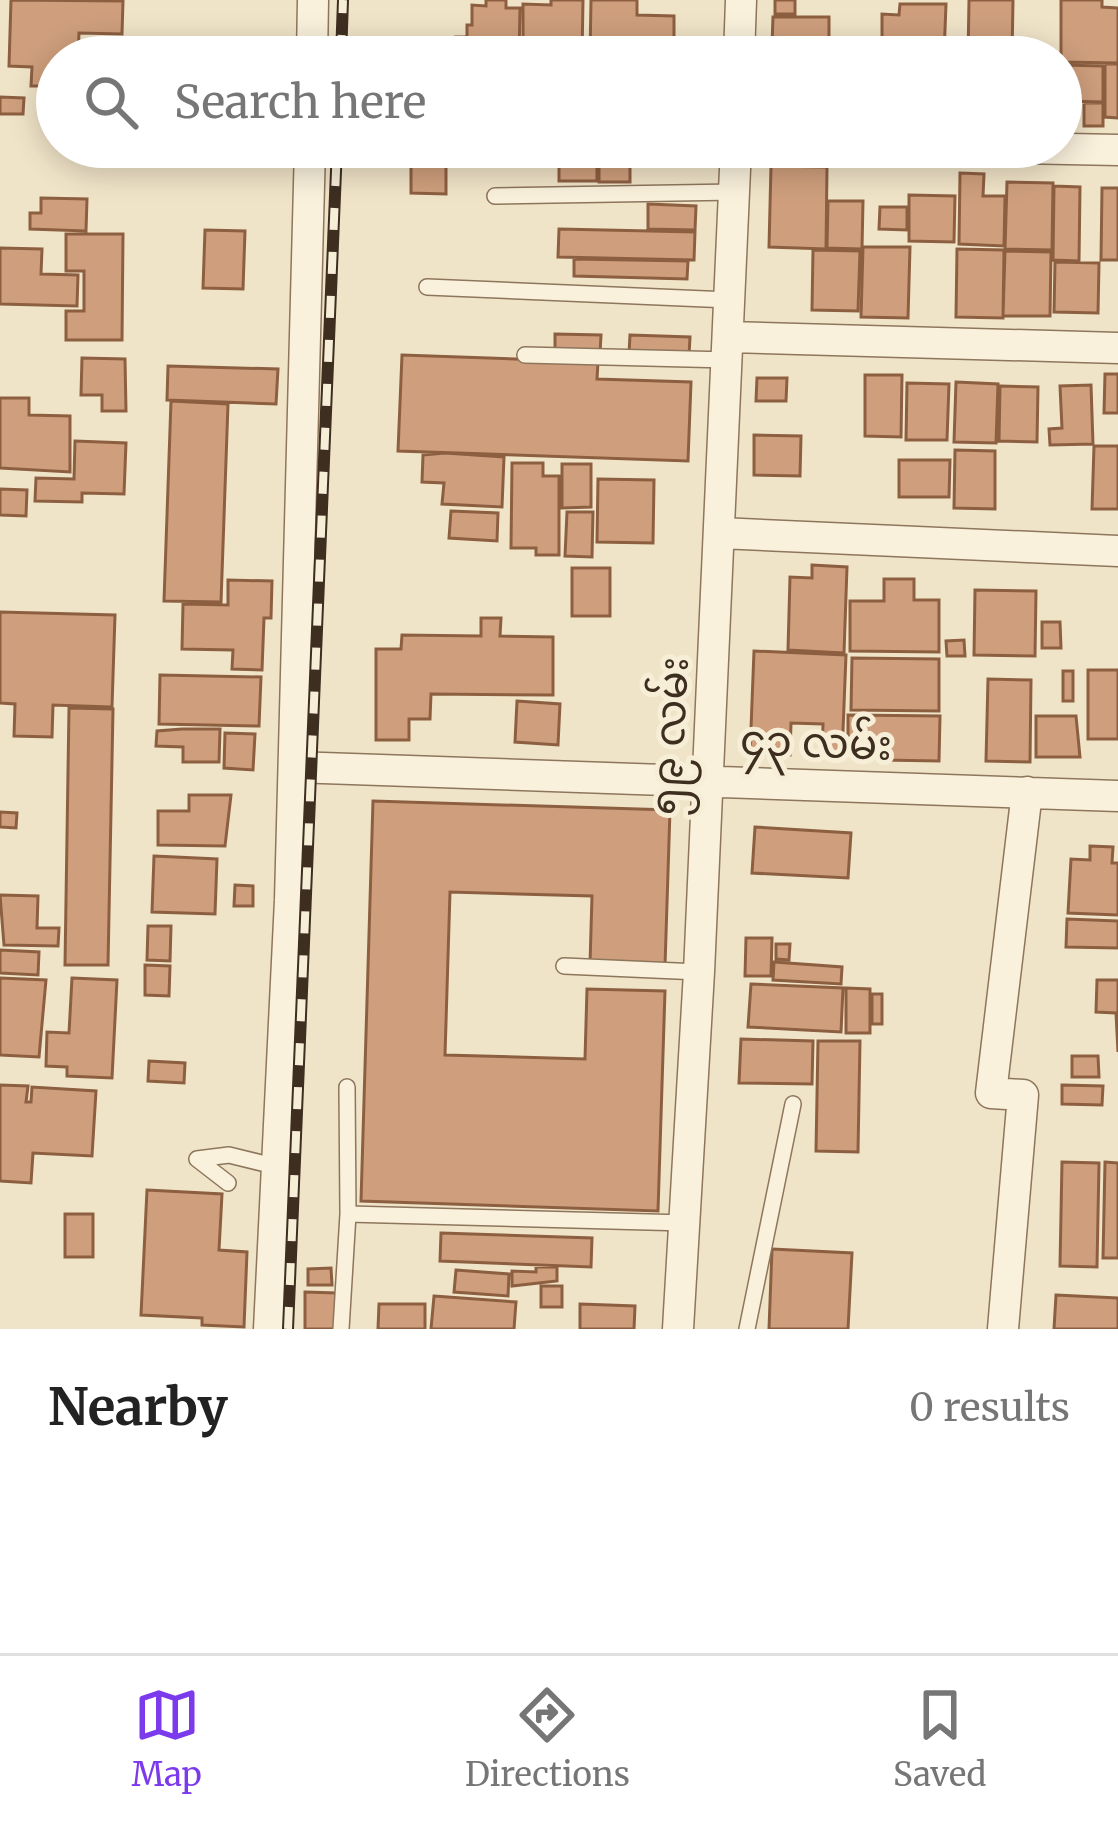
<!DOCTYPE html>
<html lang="en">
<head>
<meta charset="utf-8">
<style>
	body { margin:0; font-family:Merriweather,"Noto Sans Myanmar",serif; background:#f2f2f2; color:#222 }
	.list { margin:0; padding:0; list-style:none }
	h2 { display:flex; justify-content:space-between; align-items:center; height:156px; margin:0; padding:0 48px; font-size:51px }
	h2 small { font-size:39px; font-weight:400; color:#767676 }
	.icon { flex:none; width:66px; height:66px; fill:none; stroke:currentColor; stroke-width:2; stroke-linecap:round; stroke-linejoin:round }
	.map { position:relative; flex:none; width:1118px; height:1329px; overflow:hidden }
	.search { position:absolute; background:#fff; box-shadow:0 6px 30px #0003; left:36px; right:36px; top:36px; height:132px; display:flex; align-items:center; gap:30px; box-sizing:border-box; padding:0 42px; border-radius:66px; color:#767676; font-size:45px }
	.sheet { height:324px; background:#fff }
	nav { display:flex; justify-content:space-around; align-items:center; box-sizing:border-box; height:168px; border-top:3px solid #e0e0e0; background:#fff; font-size:33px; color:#767676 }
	nav a { display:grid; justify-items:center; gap:6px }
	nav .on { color:#7c3aed }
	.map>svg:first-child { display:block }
</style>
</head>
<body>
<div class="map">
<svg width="1118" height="1329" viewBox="0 0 1118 1329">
	<rect width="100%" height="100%" fill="#f0e4c8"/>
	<path fill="#cf9f7d" stroke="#8d5f41" stroke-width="3" d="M11,0L123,1L122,34L79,33L78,57H57L52,86H31L32,67L9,66Z
		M486,0H506V8H520L519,57H456V37H467V25H472V5L486,6Z
		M551,0H583L582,57H523V4L551,5Z
		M591,0H637V15L674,16V40H696V57H590Z
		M775,0H795V14H775Z
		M969,0H1013L1012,57H968Z
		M1061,0H1102V7L1118,8V63L1061,62Z
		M900,4H946L944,56L882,55V14L899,15Z
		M773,17H829V46L772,45Z
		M1105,64H1118V118L1105,117Z
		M1061,65L1103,66V102L1061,101Z
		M0,97L24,98L23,114H0Z
		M1084,103H1103V126H1084Z
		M411,160L446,161V194L411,193Z
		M559,163H597V181H559Z
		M599,164H630V182H599Z
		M771,166L827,167L826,249L769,247Z
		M960,173L984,174L983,196H1005L1004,246L959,244Z
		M1007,182L1053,183L1052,250L1005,249Z
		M1054,186L1080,187L1079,261L1053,260Z
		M1102,188H1118V260H1101Z
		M909,195L955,196L954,242L909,241Z
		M41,198L87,199L86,231L30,229V213H41Z
		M828,201H863L862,249L827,248Z
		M648,204L696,206L695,230L648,229Z
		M880,207H907V230L879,229Z
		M559,229L695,232L694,260L558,257Z
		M205,230L245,231L243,289L203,288Z
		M66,234H123L122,340H66V311H84V271H66Z
		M863,247H910L908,318L861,317Z
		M0,248L42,249L41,274L78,275L77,306L0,304Z
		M957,249L1004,250L1003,318L956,317Z
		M813,250L860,251L858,311L812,310Z
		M1005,251L1051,252L1050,316H1003Z
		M574,259L688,261L687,279L574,276Z
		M1055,262L1099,263L1098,313L1054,312Z
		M555,334L601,335L600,353L555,352Z
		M630,335L690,337L689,356L629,354Z
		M402,355L598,362L597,379L691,382L688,461L398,451Z
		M82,358L125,359L126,411H102V395H81Z
		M168,366L278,369L276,404L167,400Z
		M1105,374H1118V413H1104Z
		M865,375H902L901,437L865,436Z
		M757,378H787L786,401H756Z
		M956,382L998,384L996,443L954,442Z
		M907,383L949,384L947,440H906Z
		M1091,385L1093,444L1050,445L1049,429L1062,428L1060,386Z
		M1000,386L1038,387L1037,442L999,441Z
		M0,398H29V415L70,416V472L0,468Z
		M171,401L228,404L221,602L164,601Z
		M754,435L801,436L800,476L754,475Z
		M75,441L126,443L124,494L82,493V502L35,501L36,478L74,479Z
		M1094,446H1118V509H1092Z
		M955,450L995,451V509L954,508Z
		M445,453L504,457L502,507L442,504L444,483L422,482L423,455Z
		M899,460H950L949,497H899Z
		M512,463H543V476H559V555H536V548H511Z
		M562,464H591V507L562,508Z
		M598,479L654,480L653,543L597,542Z
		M0,489L27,490L26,516L0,515Z
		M451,511L498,513L497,541L449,538Z
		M567,512H593L592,557L565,556Z
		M812,565L847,567L844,653L788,650L790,577L812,578Z
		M572,568H610V616H572Z
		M884,579H914V600H939V652L850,651V601H884Z
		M228,580L272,581L271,618H264L262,670L232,669L233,650L182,649L183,604L228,605Z
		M975,590L1036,591L1035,656L974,655Z
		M0,612L115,615L112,707L53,705L52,737L14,736L15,704L0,703Z
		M481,618H501L500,636L553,637V695L431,694L430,719H409V740H376V649H401L402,635L481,636Z
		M1042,622H1060L1061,648H1042Z
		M964,640L965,656H947L946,641Z
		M754,651L846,655L842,756L822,755L823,724L791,723L790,755L750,754Z
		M852,658L939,659V711L851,710Z
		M1088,670H1118V739H1088Z
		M1063,671H1073V701H1063Z
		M160,675L261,677L259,726L159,724Z
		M988,679L1031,680L1030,762L986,761Z
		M517,701L560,704L558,745L515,742Z
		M69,708L113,709L108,965H65Z
		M848,715L940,716L939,761L882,760V751H868V737H848Z
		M1036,716H1076L1080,757H1036Z
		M182,729H220L219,762H183V747L156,746L157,731Z
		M225,733L255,734L253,770L224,768Z
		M189,795H231L225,846L158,845V811H189Z
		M373,801L670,810L665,966L590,964L592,896L450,892L445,1055L585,1059L587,989L665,991L658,1211L361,1201Z
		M0,812L17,813L16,828L0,827Z
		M755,827L851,833L848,878L752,873Z
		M1090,846L1113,847L1112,863H1118V915L1068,913L1071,859L1090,860Z
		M154,856L217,859L215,914L152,912Z
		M235,885L253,886V906H234Z
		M0,895L38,896L37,928H59L58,946L4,945Z
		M1067,919L1118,921V948L1066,947Z
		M148,926H171L170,961L147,960Z
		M746,938H772L771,976H745Z
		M776,944H790L789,960L776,959Z
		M0,950L39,952L38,975L0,973Z
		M774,962L842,967L841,984L773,980Z
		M145,965L170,966L169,996L145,995Z
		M0,978L46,980L39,1057L0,1055Z
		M72,978L117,980L112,1078L67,1076V1067L46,1066L47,1032L69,1033Z
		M1097,980H1118V1052L1116,1013L1096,1012Z
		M751,984L843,988L841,1032L748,1027Z
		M846,988L870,989V1033H846Z
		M872,994H882V1024H872Z
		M741,1039L813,1041L812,1084L739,1083Z
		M818,1041H860L858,1152L816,1151Z
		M1072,1056H1098L1099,1077H1072Z
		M149,1061L185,1063L184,1083L148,1081Z
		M0,1085L28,1086L26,1102H31L32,1087L96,1091L92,1156L33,1153L31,1183L0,1181Z
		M1062,1085L1103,1086L1102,1105L1062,1104Z
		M1062,1162L1099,1163L1097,1267L1060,1266Z
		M1105,1162L1118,1163V1258H1103Z
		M147,1190L222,1194L219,1250L247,1252L244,1327L202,1325V1318L141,1315Z
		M65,1214H93V1257H65Z
		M441,1233L592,1238L591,1267L440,1261Z
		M772,1249L852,1253L848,1329H769Z
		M536,1267H557V1281L512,1286V1271L536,1272Z
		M331,1268L332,1285H308V1269Z
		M456,1270L509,1274L508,1296L454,1292Z
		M541,1286H562V1307H541Z
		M305,1292L336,1293L335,1329H305Z
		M1056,1295L1118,1298V1329H1054Z
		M434,1296L516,1302L514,1329H431Z
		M379,1304H425V1329H378Z
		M580,1304L635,1306L634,1329H580Z"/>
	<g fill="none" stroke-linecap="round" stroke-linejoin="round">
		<g stroke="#8d765c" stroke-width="18">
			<path id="service" d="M495,196L735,192
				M427,287L729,300
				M525,355L729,360
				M564,966L699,972
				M347,1087L348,1214
				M228,1183L197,1159L229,1155L278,1167
				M341,1329L348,1214L686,1223
				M747,1329L793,1104"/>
		</g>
		<g stroke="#8d765c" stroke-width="33">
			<path id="minor" d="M312,57L313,0
				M739,57L741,0
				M1018,148L1118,150
				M730,337L1118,348
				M720,533L1118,551
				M294,767L1118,796
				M269,1329L290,900L310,147
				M678,1329L699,972L736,147
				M1003,1329L1023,1095L991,1093L1027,792"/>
		</g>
		<use href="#service" stroke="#faf1dc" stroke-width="15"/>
		<use href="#minor" stroke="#faf1dc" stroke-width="30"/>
		<g stroke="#3d2e20" stroke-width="12">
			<path id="rail" d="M341,57L343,0
				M288,1329L337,147"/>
		</g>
		<use href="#rail" stroke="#f7eed8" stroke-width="8" stroke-dasharray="22" stroke-linecap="butt"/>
	</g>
	<g text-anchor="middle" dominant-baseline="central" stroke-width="10" stroke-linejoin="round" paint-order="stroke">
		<g font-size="42" fill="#3d2e20" stroke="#f7eed8">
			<text transform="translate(669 736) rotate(-87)">၅၉ လမ်း</text>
			<text transform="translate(816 742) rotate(2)">၄၃ လမ်း</text>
		</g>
	</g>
</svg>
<div class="search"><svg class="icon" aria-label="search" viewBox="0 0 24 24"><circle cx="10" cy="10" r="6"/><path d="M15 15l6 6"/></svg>Search here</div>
</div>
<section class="sheet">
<h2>Nearby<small>0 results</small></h2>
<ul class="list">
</ul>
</section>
<nav>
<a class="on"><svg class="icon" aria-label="map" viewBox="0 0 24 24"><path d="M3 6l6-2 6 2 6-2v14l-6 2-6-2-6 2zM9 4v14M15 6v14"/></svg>Map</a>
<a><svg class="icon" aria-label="directions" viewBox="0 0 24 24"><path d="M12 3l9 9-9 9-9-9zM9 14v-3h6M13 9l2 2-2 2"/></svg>Directions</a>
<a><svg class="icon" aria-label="saved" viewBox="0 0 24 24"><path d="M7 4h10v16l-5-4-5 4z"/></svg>Saved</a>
</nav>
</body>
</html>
